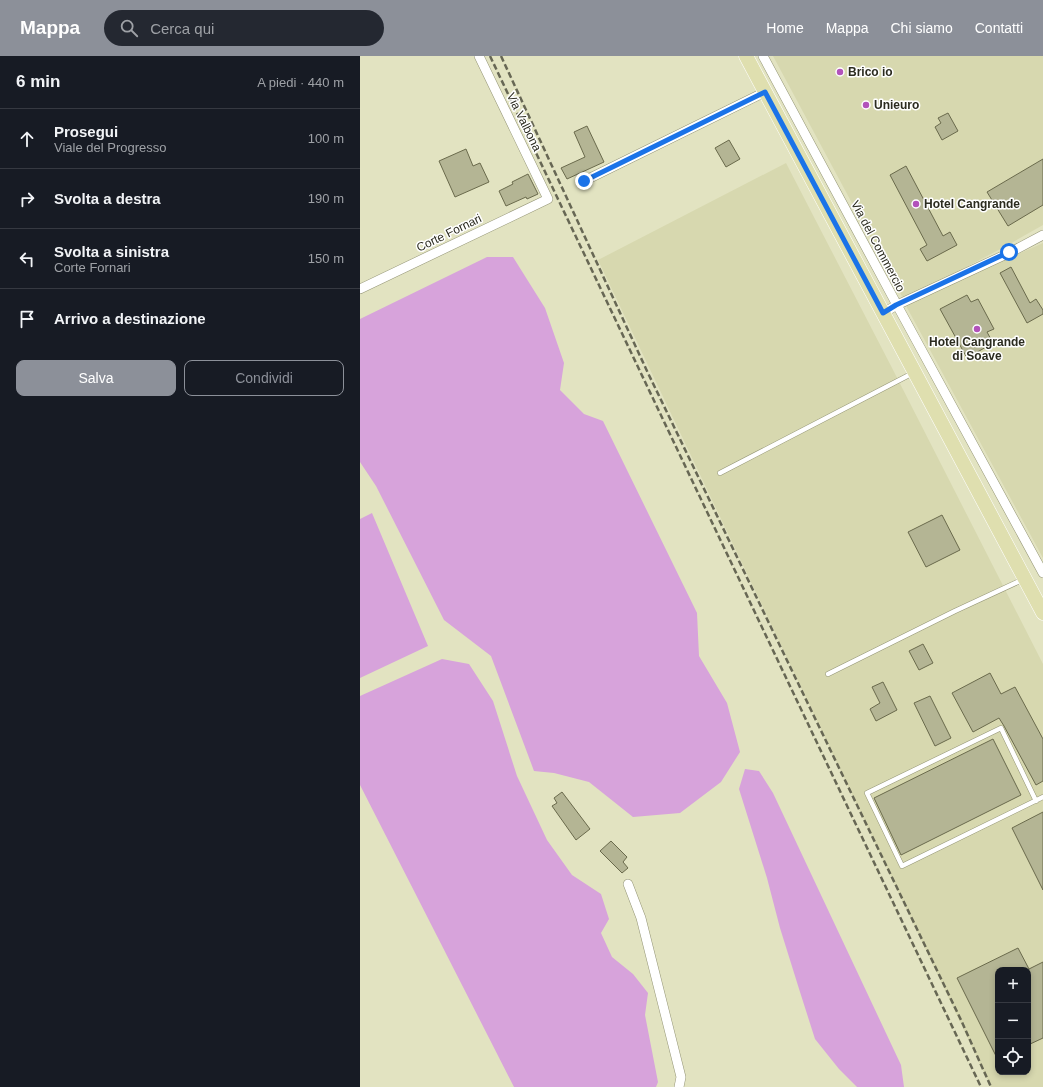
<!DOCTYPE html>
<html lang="it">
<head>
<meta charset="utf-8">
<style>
	body { margin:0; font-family:Helvetica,sans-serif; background:#242831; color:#f1f3f6 }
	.controls { position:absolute; right:12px; bottom:12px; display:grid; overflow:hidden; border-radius:8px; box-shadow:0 2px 6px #0003 }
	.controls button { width:36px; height:36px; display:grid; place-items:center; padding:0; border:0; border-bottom:1px solid #363941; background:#171b24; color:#f1f3f6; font:20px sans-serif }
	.stop { position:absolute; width:12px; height:12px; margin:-9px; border:3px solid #1a73e8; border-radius:50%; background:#fff }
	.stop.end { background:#1a73e8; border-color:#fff; box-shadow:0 1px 4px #0008 }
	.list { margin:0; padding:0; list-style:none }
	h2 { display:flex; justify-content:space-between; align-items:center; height:52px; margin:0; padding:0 16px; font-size:17px }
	h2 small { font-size:13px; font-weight:400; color:#9ea1a6 }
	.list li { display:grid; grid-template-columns:26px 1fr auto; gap:12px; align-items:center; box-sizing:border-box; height:60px; padding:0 16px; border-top:1px solid #363941 }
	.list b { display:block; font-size:15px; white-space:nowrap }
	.list p { margin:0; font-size:13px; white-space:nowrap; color:#9ea1a6 }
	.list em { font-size:13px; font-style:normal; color:#9ea1a6 }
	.actions { display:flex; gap:8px; padding:12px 16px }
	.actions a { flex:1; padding:9px 0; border:1px solid #8c9099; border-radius:8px; text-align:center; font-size:14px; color:#8c9099 }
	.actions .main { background:#8c9099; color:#fff }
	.icon { flex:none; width:22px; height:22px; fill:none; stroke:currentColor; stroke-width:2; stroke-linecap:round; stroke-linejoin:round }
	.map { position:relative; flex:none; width:683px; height:1031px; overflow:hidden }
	header { display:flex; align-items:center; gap:24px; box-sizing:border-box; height:56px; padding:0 20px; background:#8c9099; color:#fff }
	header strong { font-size:19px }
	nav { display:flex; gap:22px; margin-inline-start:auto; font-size:14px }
	.search { width:280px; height:36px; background:#242831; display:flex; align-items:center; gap:10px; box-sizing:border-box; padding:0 14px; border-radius:22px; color:#9ea1a6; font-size:15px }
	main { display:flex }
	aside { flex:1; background:#171b24 }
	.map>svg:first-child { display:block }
</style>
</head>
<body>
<header>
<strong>Mappa</strong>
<div class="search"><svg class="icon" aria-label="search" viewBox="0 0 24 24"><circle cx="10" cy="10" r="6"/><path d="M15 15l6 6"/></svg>Cerca qui</div>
<nav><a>Home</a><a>Mappa</a><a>Chi siamo</a><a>Contatti</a></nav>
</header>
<main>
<aside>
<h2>6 min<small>A piedi · 440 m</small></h2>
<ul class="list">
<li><svg class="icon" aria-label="ahead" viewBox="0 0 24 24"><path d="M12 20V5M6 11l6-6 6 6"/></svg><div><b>Prosegui</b><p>Viale del Progresso</p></div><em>100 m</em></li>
<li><svg class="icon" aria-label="right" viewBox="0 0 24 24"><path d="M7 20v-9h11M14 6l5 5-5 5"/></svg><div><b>Svolta a destra</b></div><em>190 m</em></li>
<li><svg class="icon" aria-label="left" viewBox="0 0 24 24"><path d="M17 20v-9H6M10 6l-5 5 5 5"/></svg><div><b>Svolta a sinistra</b><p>Corte Fornari</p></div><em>150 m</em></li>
<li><svg class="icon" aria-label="arrive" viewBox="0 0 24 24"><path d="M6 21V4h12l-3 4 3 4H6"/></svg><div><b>Arrivo a destinazione</b></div></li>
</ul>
<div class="actions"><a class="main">Salva</a><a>Condividi</a></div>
</aside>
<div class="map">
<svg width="683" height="1031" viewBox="0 0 683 1031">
	<rect width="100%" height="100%" fill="#e2e3c1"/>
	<path fill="#d7d8af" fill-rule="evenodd" d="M413,0H683V169L646,190L544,244Z
		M426,107L530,308L683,608V1031H631L238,204ZM638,914H668V1016H638Z
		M683,187V502L545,248Z"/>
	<path fill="#d7a3db" d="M127,201H153L185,252L204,307L200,334L224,358L243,365L337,557L339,600L367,647L380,696L361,726L320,757L273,761L229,726L194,717L174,715L131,600L84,564L16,430L0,406V263Z
		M12,457L68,590L0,622V463Z
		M82,603L109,608L133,645L157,720L187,784L212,819L241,838L249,863L241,877L252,901L273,918L288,937L285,959L298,1026L296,1031H154L0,729V640Z
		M385,713L399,715L413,737L541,1009L544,1031H497L479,1013L455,983L440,936L420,872L407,822L379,733Z"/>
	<path fill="#b4b594" stroke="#6a6a4c" d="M588,57L598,75L582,84L575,71L581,67L578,62Z
		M227,70L244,106L207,123L201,112L225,101L214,76Z
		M369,84L380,103L366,111L355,92Z
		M106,93L113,110L120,107L129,126L95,141L79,105Z
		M683,103V149L648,170L627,136Z
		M546,110L583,180L590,176L597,189L567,205L560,193L567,189L530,119Z
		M168,118L178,138L167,143L166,141L146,150L139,135L153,128L152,126Z
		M651,211L670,247L676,243L683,254V258L667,267L640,217Z
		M607,239L611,246L618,243L634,273L627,276L633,287L607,302L580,253Z
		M582,459L600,494L566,511L548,476Z
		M563,588L573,607L559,614L549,595Z
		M630,617L641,638L655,631L683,683V725L676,729L644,670L639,662L613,676L592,637Z
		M523,626L537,654L516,665L510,653L520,647L512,631Z
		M570,640L591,682L575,690L554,647Z
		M633,683L661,739L541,799L514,742Z
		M202,736L230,773L216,784L192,750L197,747L194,742Z
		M683,756V834L652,772Z
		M251,785L267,801L263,806L268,812L262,817L240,795Z
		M658,892L669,913L683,906V982L668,989V914H638V1004L597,922Z"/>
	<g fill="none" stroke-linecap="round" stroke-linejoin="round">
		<g stroke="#949576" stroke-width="5.5">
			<path id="service" d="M360,417L553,317
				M468,618L595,555L662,524
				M676,745L641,672L507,737L542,810L683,741"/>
		</g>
		<g stroke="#949576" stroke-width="10">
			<path id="minor" d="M403,0L537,249L683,517
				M224,125L405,36
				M0,233L188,143L119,0
				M523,257L537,249L649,197L683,179
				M268,828L281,862L321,1021L319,1031"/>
		</g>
		<g stroke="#fff" stroke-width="15">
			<path id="primary" d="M386,0L683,557"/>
		</g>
		<use href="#service" stroke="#fff" stroke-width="4.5"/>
		<use href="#minor" stroke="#fff" stroke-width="9"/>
		<use href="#primary" stroke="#dfdfaf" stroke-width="14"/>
		<path stroke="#676754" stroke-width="2.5" stroke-dasharray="6 3" stroke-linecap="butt" d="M130,0L197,141L621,1031
			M141,0L287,315L601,964L631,1031"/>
	</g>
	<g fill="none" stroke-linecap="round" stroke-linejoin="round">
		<path stroke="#1a73e8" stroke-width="5" d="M224,125L405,36L523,257L536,249L649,196"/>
	</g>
	<g fill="#b252bb" stroke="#fff" stroke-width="1.5">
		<circle cx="480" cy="16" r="4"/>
		<circle cx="506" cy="49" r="4"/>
		<circle cx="556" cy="148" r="4"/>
		<circle cx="617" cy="273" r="4"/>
	</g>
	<g text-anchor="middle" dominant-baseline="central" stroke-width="3" stroke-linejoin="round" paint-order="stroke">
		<g font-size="12" font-weight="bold" fill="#2b2b1f" stroke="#fff" text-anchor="start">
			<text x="488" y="16">Brico io</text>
			<text x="514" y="49">Unieuro</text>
			<text x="564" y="148">Hotel Cangrande</text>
			<text x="617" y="286" text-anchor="middle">Hotel Cangrande<tspan x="617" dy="14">di Soave</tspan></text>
		</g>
		<g font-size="12" fill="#2b2b1f" stroke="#fff">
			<text transform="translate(164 66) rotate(64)">Via Valbona</text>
			<text transform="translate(89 177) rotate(-26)">Corte Fornari</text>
			<text transform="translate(518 190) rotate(62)">Via del Commercio</text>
		</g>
	</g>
</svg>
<div class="controls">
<button>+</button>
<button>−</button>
<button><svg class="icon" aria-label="locate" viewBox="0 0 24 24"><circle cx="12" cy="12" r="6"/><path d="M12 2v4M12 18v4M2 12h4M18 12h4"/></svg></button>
</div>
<div class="stop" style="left:649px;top:196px"></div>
<div class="stop end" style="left:224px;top:125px"></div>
</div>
</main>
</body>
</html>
